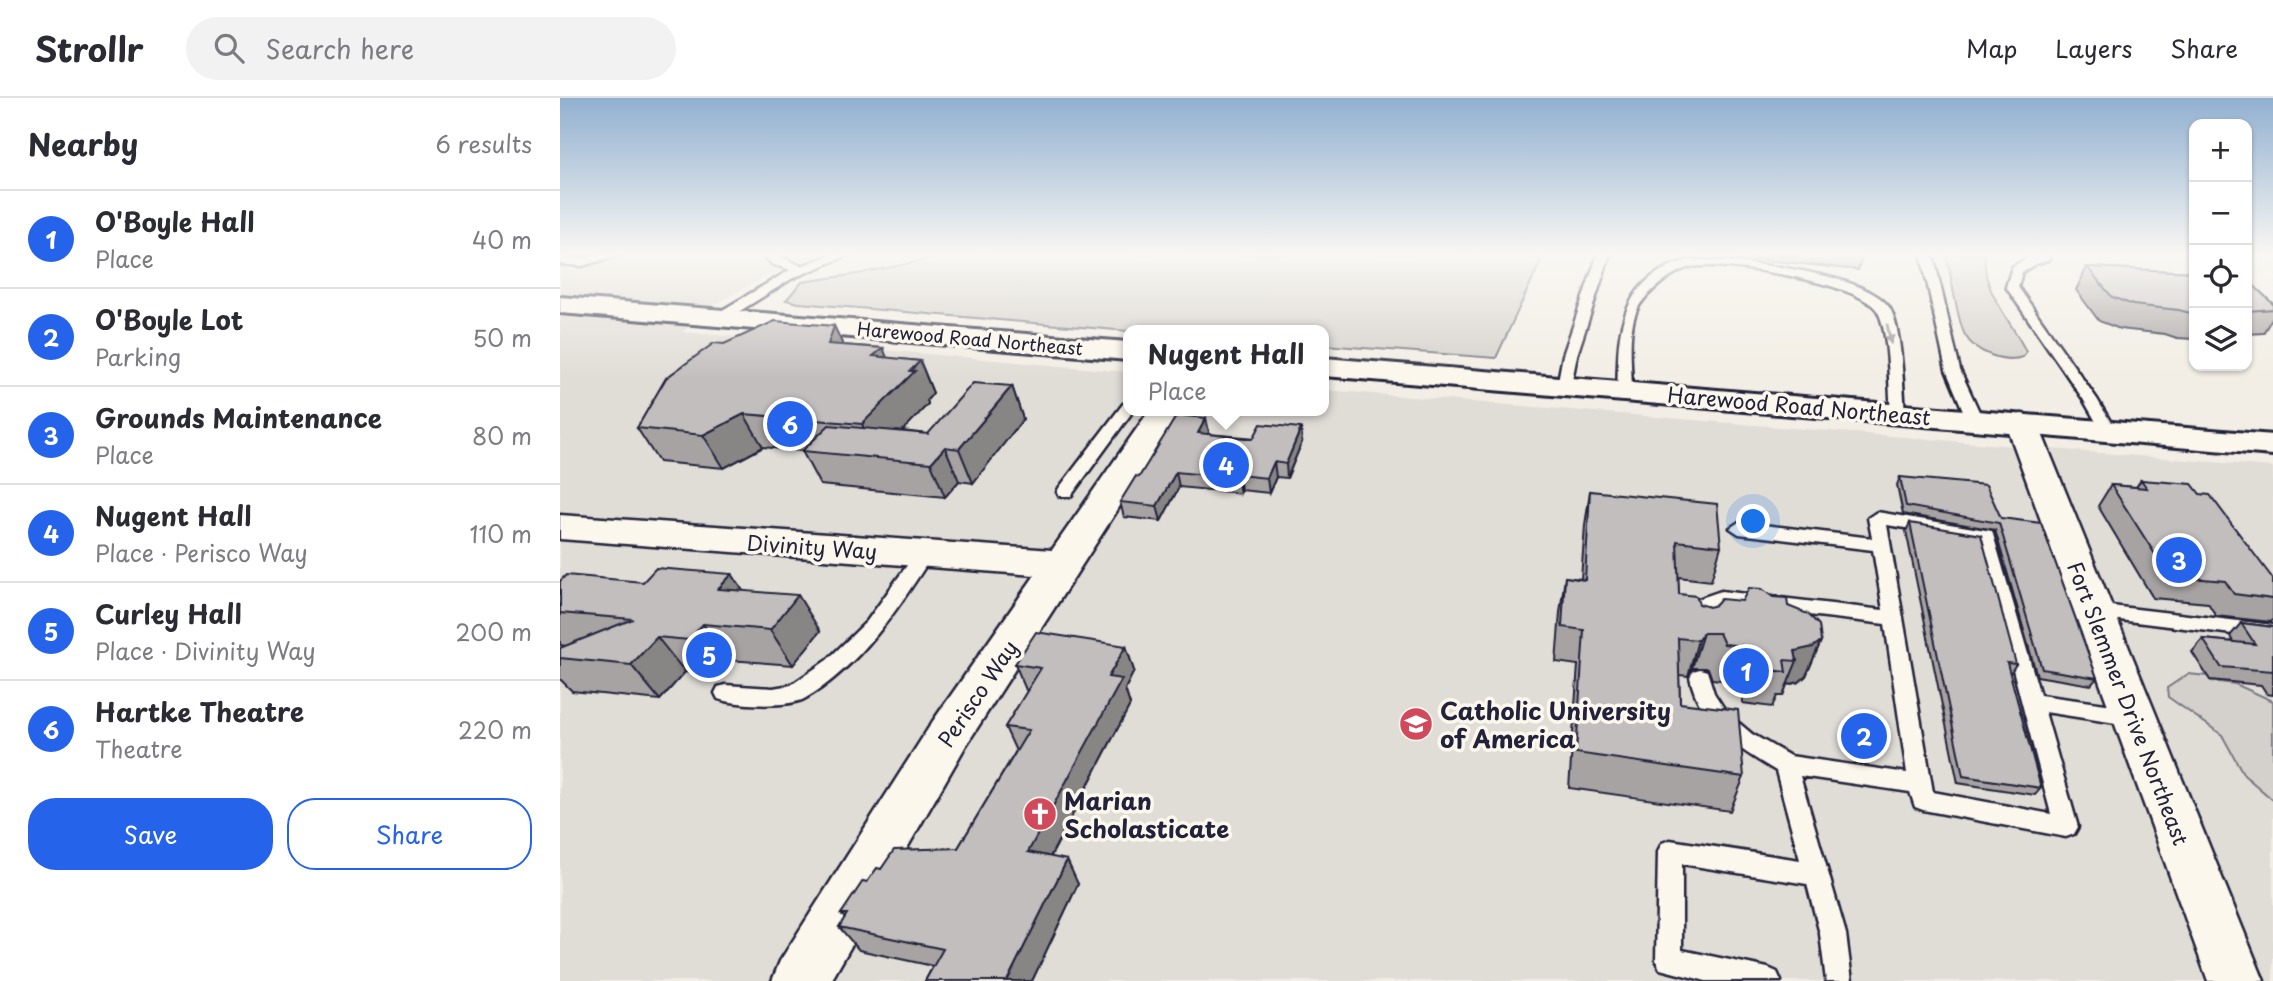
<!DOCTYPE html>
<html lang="en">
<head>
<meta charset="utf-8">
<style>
	body { margin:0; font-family:"Playpen Sans",sans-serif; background:#f2f2f3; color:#2b2b33 }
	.controls { position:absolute; right:21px; top:21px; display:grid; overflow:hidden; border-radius:14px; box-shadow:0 2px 5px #0004 }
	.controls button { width:63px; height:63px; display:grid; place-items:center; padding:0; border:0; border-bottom:2px solid #e1e1e2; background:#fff; color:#2b2b33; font:35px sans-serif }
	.you { position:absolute; left:1194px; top:424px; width:24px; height:24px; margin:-18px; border:5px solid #fff; border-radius:50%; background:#1a73e8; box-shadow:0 0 0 10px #1a73e833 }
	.badge { display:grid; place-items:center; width:46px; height:46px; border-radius:50%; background:#2563eb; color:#fff; font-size:23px; font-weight:700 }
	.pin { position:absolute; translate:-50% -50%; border:4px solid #fff; box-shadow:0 2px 7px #0006 }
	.popup { position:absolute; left:563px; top:227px; width:206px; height:91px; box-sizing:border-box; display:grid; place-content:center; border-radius:14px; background:#fff; filter:drop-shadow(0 2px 5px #0005); font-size:23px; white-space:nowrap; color:#7c7c81 }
	.popup b { font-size:26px; color:#2b2b33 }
	.popup::after { content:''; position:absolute; left:50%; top:100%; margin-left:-14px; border:14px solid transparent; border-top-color:#fff }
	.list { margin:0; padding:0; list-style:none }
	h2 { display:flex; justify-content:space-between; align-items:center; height:91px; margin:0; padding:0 28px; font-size:30px }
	h2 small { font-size:23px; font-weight:400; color:#7c7c81 }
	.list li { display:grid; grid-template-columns:46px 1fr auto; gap:21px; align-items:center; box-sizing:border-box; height:98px; padding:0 28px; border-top:2px solid #e1e1e2 }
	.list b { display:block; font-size:26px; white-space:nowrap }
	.list p { margin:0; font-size:23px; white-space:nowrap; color:#7c7c81 }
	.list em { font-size:23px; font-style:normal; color:#7c7c81 }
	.actions { display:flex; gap:14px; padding:21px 28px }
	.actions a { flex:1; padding:16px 0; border:2px solid #2563eb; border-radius:28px; text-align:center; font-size:24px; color:#2563eb }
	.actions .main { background:#2563eb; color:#fff }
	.icon { flex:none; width:38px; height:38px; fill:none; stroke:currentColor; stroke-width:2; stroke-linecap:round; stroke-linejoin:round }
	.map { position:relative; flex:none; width:1713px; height:883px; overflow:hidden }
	header { display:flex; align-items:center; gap:42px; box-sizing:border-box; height:98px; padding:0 35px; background:#fff; border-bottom:2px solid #e1e1e2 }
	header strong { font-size:33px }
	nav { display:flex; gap:38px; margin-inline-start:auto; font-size:24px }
	.search { width:490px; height:63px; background:#f2f2f3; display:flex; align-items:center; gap:18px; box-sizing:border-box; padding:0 24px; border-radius:38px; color:#7c7c81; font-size:26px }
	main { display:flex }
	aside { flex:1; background:#fff }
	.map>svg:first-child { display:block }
</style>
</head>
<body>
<header>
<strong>Strollr</strong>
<div class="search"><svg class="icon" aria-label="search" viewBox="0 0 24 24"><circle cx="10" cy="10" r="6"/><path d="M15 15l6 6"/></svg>Search here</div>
<nav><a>Map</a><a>Layers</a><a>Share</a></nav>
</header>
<main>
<aside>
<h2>Nearby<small>6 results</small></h2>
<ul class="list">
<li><span class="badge">1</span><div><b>O'Boyle Hall</b><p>Place</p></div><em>40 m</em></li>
<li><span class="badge">2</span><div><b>O'Boyle Lot</b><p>Parking</p></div><em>50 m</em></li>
<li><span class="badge">3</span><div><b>Grounds Maintenance</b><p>Place</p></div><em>80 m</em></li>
<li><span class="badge">4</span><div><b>Nugent Hall</b><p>Place · Perisco Way</p></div><em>110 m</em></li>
<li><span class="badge">5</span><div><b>Curley Hall</b><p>Place · Divinity Way</p></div><em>200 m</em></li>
<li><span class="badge">6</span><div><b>Hartke Theatre</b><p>Theatre</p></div><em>220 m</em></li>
</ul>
<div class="actions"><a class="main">Save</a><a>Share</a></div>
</aside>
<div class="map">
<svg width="1713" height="883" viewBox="0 0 1713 883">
	<rect width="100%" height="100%" fill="#f2eee5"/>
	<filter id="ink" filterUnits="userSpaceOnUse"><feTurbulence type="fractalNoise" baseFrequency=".0143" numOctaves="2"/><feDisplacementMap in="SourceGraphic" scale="14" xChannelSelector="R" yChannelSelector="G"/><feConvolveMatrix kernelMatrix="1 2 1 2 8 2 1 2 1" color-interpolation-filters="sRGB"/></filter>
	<g filter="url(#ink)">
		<path fill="#e0dcd6" d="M0,156H259L208,177L155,206L122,234L568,274V313H764V292L1713,369V883H0Z"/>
		<path fill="#d4d1cc" stroke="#7b7a84" stroke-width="2" d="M374,156H984L936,260L764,247V232L568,233L239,205L226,202L242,184L297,176L361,163Z
			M1386,156H1425C1420,192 1452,223 1466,254L1463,259C1444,265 1415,255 1405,237C1397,223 1391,175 1386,156Z
			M1628,576L1647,578L1651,583L1675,586L1713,603V702L1684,677L1662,637L1608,599L1607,590Z"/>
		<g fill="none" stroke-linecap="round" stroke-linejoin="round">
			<g stroke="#22223b" stroke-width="5">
				<path id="service" d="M40,156H63L22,168L0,166V158L22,160Z
					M202,156H215L241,168L273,156H291L233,180L164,223H154V217L230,172L212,166Z
					M1038,156H1050L1017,257L1011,288L1004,292L999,291L997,288L1003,257Z
					M1361,156H1373L1400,272L1423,322L1420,325L1415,327L1407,322L1386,272Z
					M1484,156L1490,160L1488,162L1475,166L1462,174L1458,189L1537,301L1556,333L1553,336H1543L1523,301L1446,189L1452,169L1467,160Z
					M1128,162C1170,161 1304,173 1329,209C1342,228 1343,291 1345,315L1343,318L1338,319L1331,315C1329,290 1329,235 1318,214C1302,184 1162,163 1130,169C1113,173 1088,194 1079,208C1066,231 1072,268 1072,293L1070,296H1060C1056,287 1058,274 1058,263C1059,213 1075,176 1128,162Z
					M568,305V313H573L511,398H499L497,394L499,390L563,306Z
					M1317,414L1432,433L1480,597L1575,610L1582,613L1586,619L1582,625L1575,628L1485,614L1518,729L1514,736L1506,739L1363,712L1355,709L1350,694L1240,678L1286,836L1292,883H1266L1260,836L1247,786L1122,766V852L1208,870L1217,874L1221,883H1146L1100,871L1096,862L1098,753L1102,745L1110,742L1240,762L1216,673C1176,649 1140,627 1130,579L1133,573L1140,571L1147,573L1154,595L1167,615L1192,636L1230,658L1347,675L1325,526L1162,507L1148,512L1145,533H1131L1128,528L1132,503L1161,493L1323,512L1313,452L1179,436L1170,430L1179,424L1312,440L1308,420ZM1327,427L1419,442L1491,716L1373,694Z
					M364,450L373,456C341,507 298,571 244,601C226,610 176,607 158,601L155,595L158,589L165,587L213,590L231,587L267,562L307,523L358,452Z
					M1534,506L1713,527V541L1527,518L1525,513L1527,508Z"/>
			</g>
			<g stroke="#22223b" stroke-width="5">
				<path id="minor" d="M589,313H621L405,649L271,883H212L220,863L373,623L475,477L0,441V417L492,452Z
					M1462,316L1473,319L1478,326L1704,883H1648L1446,326L1451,319Z"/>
			</g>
			<g stroke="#22223b" stroke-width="6">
				<path id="tertiary" d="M0,199L568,244V262L0,215Z
					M764,260L1713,337V357L764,278Z"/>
			</g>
			<use href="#service" fill="#fbf7ec" fill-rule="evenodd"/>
			<use href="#minor" fill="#fbf7ec" fill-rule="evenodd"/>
			<use href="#tertiary" fill="#fbf7ec" fill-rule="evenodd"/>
		</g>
		<path fill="#a7a3a3" stroke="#22223b" stroke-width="2" d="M1187,156H1303L1298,172L1186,160Z
			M1527,169L1634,174V241L1617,240L1605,236L1560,231L1539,223L1516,192Z
			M1687,181L1713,206V219L1703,235L1687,236Z
			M274,228L283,247L323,250L327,260L360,263L373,295L367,302L368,306L342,333L368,336L452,288L463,321L413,385L399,383L385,399L260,387L242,353L203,349L164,370L99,364L77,330L164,246Z
			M649,334L648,336L742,344L727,380L716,379L709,395L681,392L680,395L619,389L601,423L564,419L560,404Z
			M1340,379L1441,420L1537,580L1531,587L1477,578L1435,432L1343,416L1337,387Z
			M1581,382L1640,396L1713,481V521L1711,524L1656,518L1648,505L1593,500L1538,408L1551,387L1576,389Z
			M1030,393L1161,448L1151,483L1118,479L1119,496L1139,506L1149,509L1228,508L1261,543L1246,578L1239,584L1227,587L1223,598H1217L1212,609L1183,605L1181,584L1152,581L1148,570H1132L1128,578L1119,577L1120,605L1184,679L1170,713L1009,690L1018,567L996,564L1000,514L1005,479L1021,481L1025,427Z
			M1350,425L1456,566L1451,574H1449L1481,690L1475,697L1398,685L1346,433Z
			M172,476L183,493L260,533L233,567L169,562L155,577L125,574L100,602L12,593L0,581V550L6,548L0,547V483L83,484Z
			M1681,525L1713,529V597L1707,596L1701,587L1650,582L1632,554L1643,541L1673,544L1670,538Z
			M566,548L574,573L565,591L570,607L491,758L518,786L472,883H365L373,868L299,852L279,829L285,820L281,816L307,784L321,771L398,750L456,653L445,629L468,592H466L455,566Z"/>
		<path fill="#888585" stroke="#22223b" stroke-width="2" d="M274,228L289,260L268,246Z
			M323,250L336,283L313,258Z
			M360,263L373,295L367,302L368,306L317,360L302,326Z
			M452,288L463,321L413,385L399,351Z
			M184,316L203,349L164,370L143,337Z
			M646,320L649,334L641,350L638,335Z
			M741,330L742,344L727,380L726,366Z
			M385,349L399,383L385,399L371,365Z
			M714,364L716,379L709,395L707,380Z
			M616,374L619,389L601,423L597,408Z
			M679,377L681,392L680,395L677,380Z
			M172,476L195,511L158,491Z
			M238,497L260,533L233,567L210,532Z
			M143,526L169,562L155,577L129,542Z
			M1143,535L1132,570L1128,578L1138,542Z
			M97,539L125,574L100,602L71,567Z
			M1261,543L1246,578L1239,584L1227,587L1237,563L1235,553Z
			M566,548L574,573L565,591L570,607L480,778L468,754L548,579Z
			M507,762L518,786L472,883H447Z"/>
		<path fill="#c2bebe" stroke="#22223b" stroke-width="2" d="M1527,169L1634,174V216L1619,212L1573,207L1552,199Z
			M1687,181L1713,206V211L1687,213Z
			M215,223L274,228L268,246L323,250L313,258L360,263L350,273H355L302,326L184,316L143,337L77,330L106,280L154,245L164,246Z
			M413,285L452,288L399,351L385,349L371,365L242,353L269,327L368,336Z
			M617,317L646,320L638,335L693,341L701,326L741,330L726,366L714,364L707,380L679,377L677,380L616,374L597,408L560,404L576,378L579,379Z
			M1340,379L1426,387L1441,420L1481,425L1537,580L1482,571L1439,425L1346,408Z
			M1581,382L1632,386L1640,396L1650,397L1713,481V501L1674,496L1665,483L1609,478L1551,387L1587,390Z
			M1030,393L1157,406L1161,448L1117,443L1119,496L1136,498L1139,506L1149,509L1156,507L1161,501L1182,503L1189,490L1202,491L1213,499L1227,500L1228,508L1248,516L1259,527L1261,543L1253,549L1235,553L1237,563L1224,562L1226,574L1195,570L1193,549L1164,546L1159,535H1143L1138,542L1118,540L1120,605L1178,612L1184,679L1016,655L1024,532L1002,529L1005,479L1025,482Z
			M1350,425L1421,437L1456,566L1447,565L1481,690L1403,678Z
			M96,470L172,476L158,491L238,497L210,532L143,526L129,542L97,539L71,567L0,560V550L73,521L0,515V483L6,477L83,484Z
			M1681,525L1713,529V573L1661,569L1643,541L1695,546Z
			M476,534L566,548L548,579L562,581L468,754L507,762L447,883H365L383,851L279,829L287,816H281L303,783L307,784L317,770L321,771L334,752L398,750L469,632L445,629L481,570L455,566Z"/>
		<defs><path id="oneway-solid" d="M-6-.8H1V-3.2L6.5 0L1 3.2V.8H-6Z" transform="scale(1.75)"/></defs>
		<use fill="#99979c" href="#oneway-solid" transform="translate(1329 236) rotate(79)"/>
	</g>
	<linearGradient id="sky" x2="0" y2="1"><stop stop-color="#91b0d0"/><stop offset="0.56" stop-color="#f9f7f3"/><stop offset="1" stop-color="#f9f7f3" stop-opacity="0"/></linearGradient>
	<rect width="1713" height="280" fill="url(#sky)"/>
	<defs>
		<g id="university-disc" transform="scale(1.75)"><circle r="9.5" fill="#d1495b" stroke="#fbf7ec"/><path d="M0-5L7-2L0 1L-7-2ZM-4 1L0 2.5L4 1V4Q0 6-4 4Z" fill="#fff"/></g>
		<g id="church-disc" transform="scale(1.75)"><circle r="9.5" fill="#d1495b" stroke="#fbf7ec"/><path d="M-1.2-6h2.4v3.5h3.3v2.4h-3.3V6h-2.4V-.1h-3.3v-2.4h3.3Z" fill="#fff"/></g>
	</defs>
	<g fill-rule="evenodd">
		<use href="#university-disc" x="856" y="626"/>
		<use href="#church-disc" x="480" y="716"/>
	</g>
	<g text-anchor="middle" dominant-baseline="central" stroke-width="7" stroke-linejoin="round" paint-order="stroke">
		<g font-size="18" fill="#22223b" stroke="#fbf7ec">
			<text transform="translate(410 240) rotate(5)">Harewood Road Northeast</text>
		</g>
		<g font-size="21" fill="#22223b" stroke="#fbf7ec">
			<text transform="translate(1239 307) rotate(5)">Harewood Road Northeast</text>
			<text transform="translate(252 448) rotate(4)">Divinity Way</text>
			<text transform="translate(417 595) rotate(-56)">Perisco Way</text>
			<text transform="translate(1569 605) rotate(69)">Fort Slemmer Drive Northeast</text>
		</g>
		<g font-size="24" font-weight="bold" fill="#22223b" stroke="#fbf7ec" text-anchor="start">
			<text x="880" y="612">Catholic University<tspan x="880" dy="28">of America</tspan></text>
			<text x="504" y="702">Marian<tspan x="504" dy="28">Scholasticate</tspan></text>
		</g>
	</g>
</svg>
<div class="controls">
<button>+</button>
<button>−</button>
<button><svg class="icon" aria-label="locate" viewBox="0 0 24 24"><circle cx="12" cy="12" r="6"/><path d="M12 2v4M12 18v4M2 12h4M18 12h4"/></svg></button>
<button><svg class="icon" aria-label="layers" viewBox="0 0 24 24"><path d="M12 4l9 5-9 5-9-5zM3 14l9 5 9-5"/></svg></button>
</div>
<div class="you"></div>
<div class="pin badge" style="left:1186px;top:573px">1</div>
<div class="pin badge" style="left:1304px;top:638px">2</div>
<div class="pin badge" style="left:1619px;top:462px">3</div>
<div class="pin badge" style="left:666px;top:367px">4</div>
<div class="popup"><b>Nugent Hall</b>Place</div>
<div class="pin badge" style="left:149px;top:557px">5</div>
<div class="pin badge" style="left:230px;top:326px">6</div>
</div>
</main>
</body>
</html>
